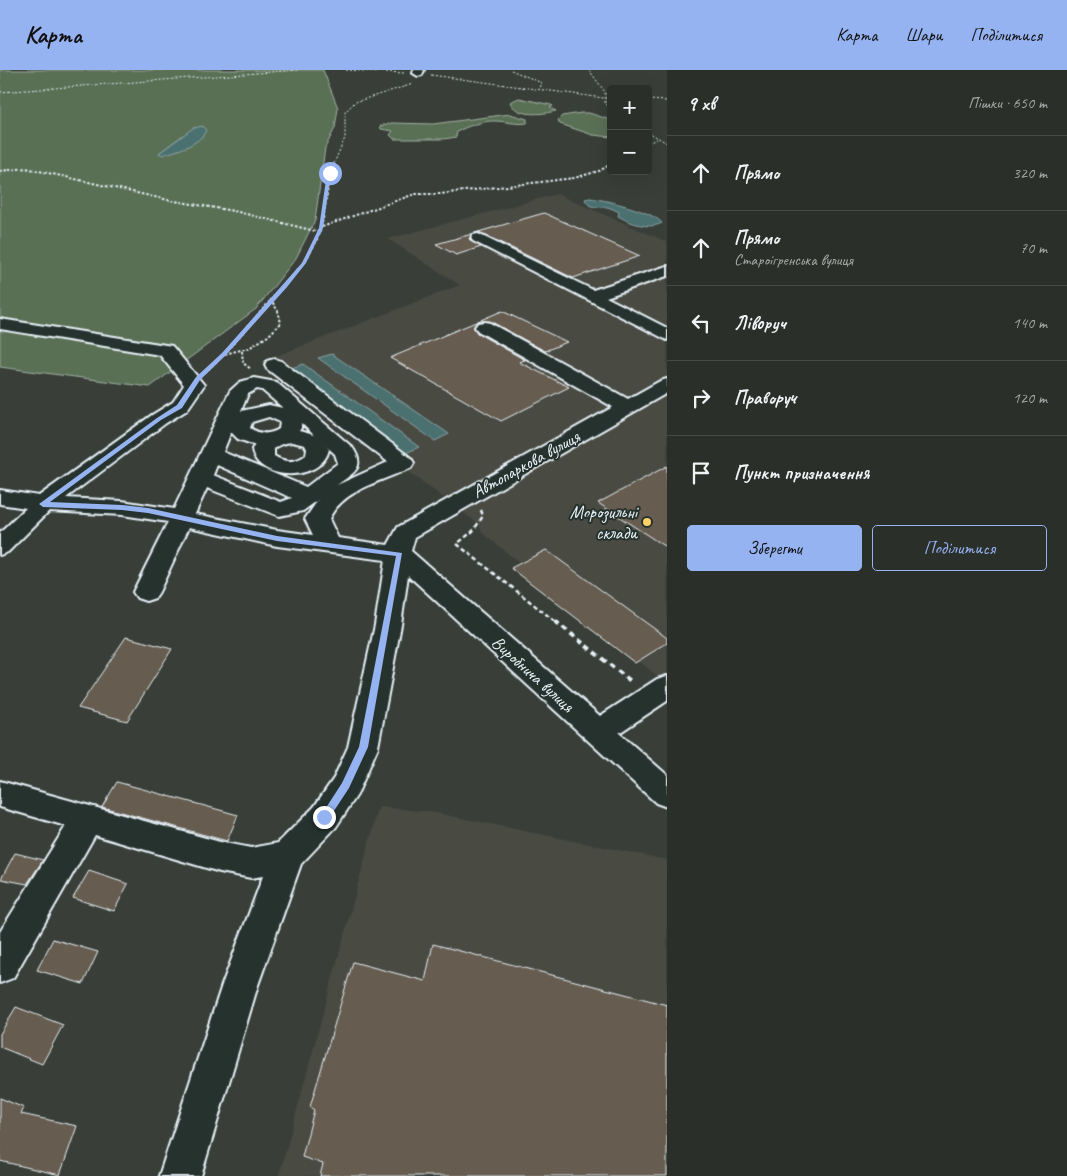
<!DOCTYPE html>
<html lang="uk">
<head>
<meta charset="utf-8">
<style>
	body { margin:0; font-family:Caveat,sans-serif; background:#333732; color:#f1f3f6 }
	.controls { position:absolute; right:15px; top:15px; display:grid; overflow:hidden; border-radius:5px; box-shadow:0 5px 20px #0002 }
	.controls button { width:45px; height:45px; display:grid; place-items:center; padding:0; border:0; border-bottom:1px solid #474a47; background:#2b2f2a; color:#f1f3f6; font:25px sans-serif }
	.stop { position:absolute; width:15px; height:15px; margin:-11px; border:4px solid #95b2f1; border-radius:50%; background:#fff }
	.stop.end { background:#95b2f1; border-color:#fff; box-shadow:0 1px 5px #0008 }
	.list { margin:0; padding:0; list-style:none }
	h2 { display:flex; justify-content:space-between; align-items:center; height:65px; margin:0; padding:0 20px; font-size:21px }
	h2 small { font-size:16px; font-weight:400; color:#a6a9a8 }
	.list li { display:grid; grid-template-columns:32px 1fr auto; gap:15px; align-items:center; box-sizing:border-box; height:75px; padding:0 20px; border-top:1px solid #474a47 }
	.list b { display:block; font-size:19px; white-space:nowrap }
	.list p { margin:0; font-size:16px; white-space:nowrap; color:#a6a9a8 }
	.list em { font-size:16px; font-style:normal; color:#a6a9a8 }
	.actions { display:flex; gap:10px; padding:15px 20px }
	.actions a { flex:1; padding:11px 0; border:1px solid #95b2f1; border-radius:5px; text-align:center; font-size:18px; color:#95b2f1 }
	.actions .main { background:#95b2f1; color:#111 }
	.icon { flex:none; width:28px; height:28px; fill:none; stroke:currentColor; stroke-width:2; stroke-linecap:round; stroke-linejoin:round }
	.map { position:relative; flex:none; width:667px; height:1106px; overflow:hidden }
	header { display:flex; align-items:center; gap:30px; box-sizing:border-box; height:70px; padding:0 25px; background:#95b2f1; color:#111 }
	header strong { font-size:24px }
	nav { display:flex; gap:28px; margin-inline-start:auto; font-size:18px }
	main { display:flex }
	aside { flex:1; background:#2b2f2a }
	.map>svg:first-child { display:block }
</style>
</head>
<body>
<header>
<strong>Карта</strong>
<nav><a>Карта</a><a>Шари</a><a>Поділитися</a></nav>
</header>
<main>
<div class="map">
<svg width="667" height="1106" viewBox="0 0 667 1106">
	<rect width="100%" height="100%" fill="#393f38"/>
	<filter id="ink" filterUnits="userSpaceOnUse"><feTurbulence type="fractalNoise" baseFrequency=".02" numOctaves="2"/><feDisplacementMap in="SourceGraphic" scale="10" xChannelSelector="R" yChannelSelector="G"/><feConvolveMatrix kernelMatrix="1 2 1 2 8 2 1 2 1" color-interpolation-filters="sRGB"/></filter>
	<g filter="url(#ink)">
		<path fill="#494b43" d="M557,124L667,172V614L482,462L479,454L261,292L460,215L388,169Z
			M379,737L431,742L667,790V1106H279Z"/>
		<path fill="#5a7054" stroke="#a1b0a6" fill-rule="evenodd" d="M0,0H323L338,38L335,58L325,78L315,150L296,188L256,239L150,317L0,297ZM183,65L203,66L178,80L159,83Z
			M519,28L551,35L553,36L550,38L556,41C543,44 517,48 510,32Z
			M581,43H589L611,50V67L593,65L560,54L558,50L562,46Z
			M510,44L527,49V53C516,55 506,51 495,51C486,50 464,57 457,62L456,67L444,69H394L390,65L393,61L381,59L380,56L391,53L433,54Z"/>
		<path fill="#4b6f6f" stroke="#8aa3a6" d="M203,56L206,61C199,75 176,81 162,85L159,83L193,58Z
			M590,128C607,130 652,141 662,153C649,160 630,153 618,146L619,142C615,140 611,138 607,137C598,136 589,140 585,129Z
			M332,284L449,364L435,371L318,288Z
			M303,294L419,377L404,384L289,299Z"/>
		<path fill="#665c50" stroke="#e8f1f8" d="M544,143L640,186L573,208L479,162L475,163Z
			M472,164L469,169L481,177L456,185L436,174Z
			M502,241L567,272L545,281L490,251H478L474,258L477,263L525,290L519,292L569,317L501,351L390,288Z
			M667,396V478L598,433Z
			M546,480L667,568V573L635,593L511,498Z
			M126,567L172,579L127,651L78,638Z
			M117,712L238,745L227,771L102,737Z
			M15,783L43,790L27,814L1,809Z
			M89,801L128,814L114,841L73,828Z
			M53,869L98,882L83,914L37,900Z
			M433,874L667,935V1106H320L323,1094L302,1087L314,1040L310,1037L353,892L425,911Z
			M16,937L63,955L42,994L0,977V964Z
			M0,1028L24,1038L21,1044L77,1056L60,1105L0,1091Z"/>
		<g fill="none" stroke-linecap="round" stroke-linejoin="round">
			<g stroke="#e8f1f8" stroke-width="4">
				<path id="minor" d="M414,0H424L422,5L418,6L413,3Z
					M478,164L593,220L667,196V206L606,227L667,258V270L473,171L471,168L473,165Z
					M0,249L172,276L204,315L187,340L166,353L66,428L122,431L174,439L230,321L240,312L254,308L276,312L352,377C367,398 353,403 337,415L388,392L267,299L265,295L267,291L274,289L281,291L411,388L414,393L411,398C384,410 342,420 329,449L338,468L388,475L398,457L613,337L478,261L475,257L478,253L484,252L490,253L628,329L660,311L667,309V323L415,467L411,481L600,646L657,609L667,606V631L619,663L667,705V737L656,733L408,505L401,555L378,677L357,725L336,757L301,794L258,915L201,1106H159L222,915L263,806L251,808L220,802L95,765L13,908L0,913V862L66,756L0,737V711L220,772L251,778L278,773L314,737L334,708L348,677L375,555L385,490L277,476L189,457L159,522L155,528L146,531L137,528L133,522L168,452L122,445L49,441L8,482L0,485V463L26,438L0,434V420L39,426L152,345L173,332L184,315L160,285L0,259ZM257,319L262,320L283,338L269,335L241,341L248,324ZM269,347L280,352L279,359C269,365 260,365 250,358L252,352ZM301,353L314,365L299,361L301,358ZM231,362L238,369L255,375L252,379C256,412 322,413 329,379L326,376L335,384L338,393L306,417L223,382ZM292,372L305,375L307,379L306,385C295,393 285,393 274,386V379C279,374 285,373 292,372ZM217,395L292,428L281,432L213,405ZM207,418L279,446L303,441L318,430L305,449L313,465L277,460L195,444Z"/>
			</g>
			<path stroke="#e8f1f8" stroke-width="1" stroke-dasharray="2 2" stroke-linecap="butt" d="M346,0L404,3
				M511,0L542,13L540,18
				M589,0L605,22V33L611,39
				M431,5L611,29
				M0,22L298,0
				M648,30L667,31
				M648,62L667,73
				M648,73L659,68
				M334,93L345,68V42L355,32L413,14"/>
			<path stroke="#e8f1f8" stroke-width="2" stroke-dasharray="2.5 2" stroke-linecap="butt" d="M0,101L26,98L168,130L234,141L319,162
				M322,157L415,124H440L574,108L599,101L611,94
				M242,281L243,293L251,299
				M224,284L271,230
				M205,302L224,284L249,278L268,266L281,253L278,241L271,230C290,208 314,186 321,157C327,135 326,113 335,92"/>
			<path stroke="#e8f1f8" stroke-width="2.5" stroke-dasharray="4.5 3" stroke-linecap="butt" d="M481,440L483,446L473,461L457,474L556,552"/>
			<path stroke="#e8f1f8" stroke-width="4" stroke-dasharray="5.5 4.5" stroke-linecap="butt" d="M555,551L633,613"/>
			<use href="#minor" fill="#26332d" fill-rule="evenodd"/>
		</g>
	</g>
	<path fill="#95b2f1" d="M331,102L323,158L306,193L287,217L226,285L200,310L182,338L161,350L50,432L122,435L148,438L277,466L402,483L368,677L349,718L328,750L324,751L320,747L342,713L359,677L396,486L277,471L148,443L122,440L43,437L39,434L157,348L177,335L196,307L222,283L302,193L319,158L327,103Z"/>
	<circle fill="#ffd166" stroke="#26332d" stroke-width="2" cx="647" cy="452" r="5"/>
	<g text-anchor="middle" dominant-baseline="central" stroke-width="4" stroke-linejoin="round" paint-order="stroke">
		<g font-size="18" fill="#e8f1f8" stroke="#26332d">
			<text transform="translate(526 394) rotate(-29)">Автопаркова вулиця</text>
			<text transform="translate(533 604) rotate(42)">Виробнича вулиця</text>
		</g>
		<g font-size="18" fill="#e8f1f8" stroke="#26332d" text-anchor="end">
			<text x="637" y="442">Морозильні<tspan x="637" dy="21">склади</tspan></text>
		</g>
	</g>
</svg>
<div class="controls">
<button>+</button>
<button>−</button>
</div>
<div class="stop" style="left:330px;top:103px"></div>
<div class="stop end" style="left:324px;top:747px"></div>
</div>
<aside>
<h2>9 хв<small>Пішки · 650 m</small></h2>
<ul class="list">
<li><svg class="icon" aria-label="ahead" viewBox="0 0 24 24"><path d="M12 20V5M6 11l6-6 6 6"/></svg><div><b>Прямо</b></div><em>320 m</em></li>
<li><svg class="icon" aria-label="ahead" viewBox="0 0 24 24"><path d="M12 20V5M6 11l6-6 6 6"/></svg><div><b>Прямо</b><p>Староігренська вулиця</p></div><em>70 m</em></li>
<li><svg class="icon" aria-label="left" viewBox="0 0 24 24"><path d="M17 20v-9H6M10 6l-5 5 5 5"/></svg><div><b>Ліворуч</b></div><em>140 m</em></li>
<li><svg class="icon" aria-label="right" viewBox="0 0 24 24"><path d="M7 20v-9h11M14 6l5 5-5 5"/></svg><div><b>Праворуч</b></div><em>120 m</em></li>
<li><svg class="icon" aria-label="arrive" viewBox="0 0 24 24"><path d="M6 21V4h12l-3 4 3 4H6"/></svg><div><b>Пункт призначення</b></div></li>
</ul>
<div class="actions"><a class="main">Зберегти</a><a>Поділитися</a></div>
</aside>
</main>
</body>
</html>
